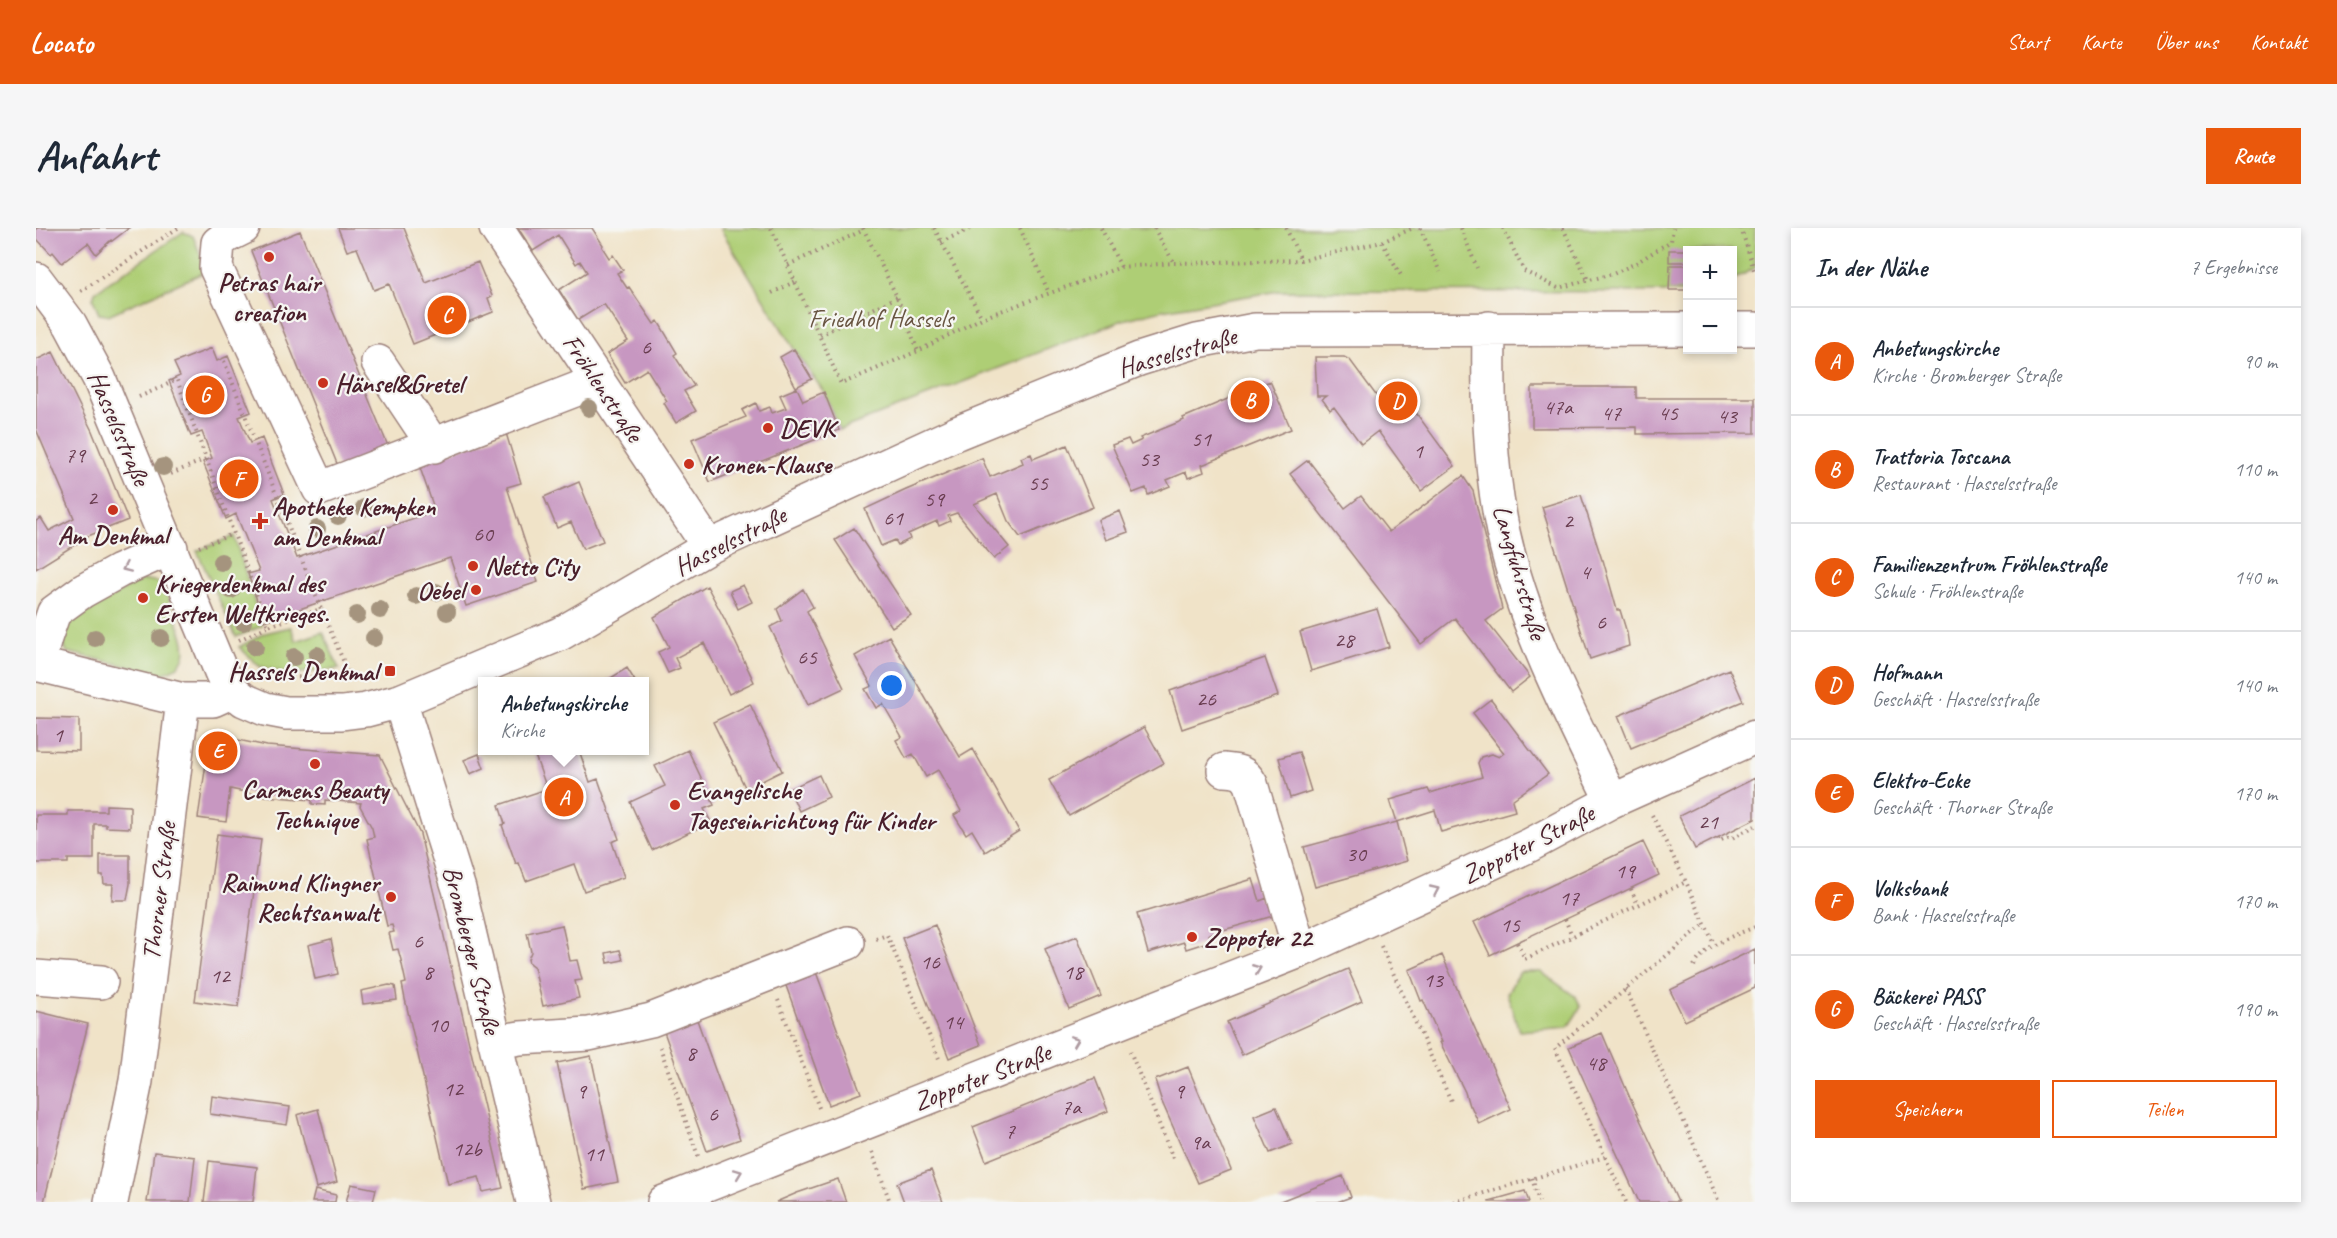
<!DOCTYPE html>
<html lang="de">
<head>
<meta charset="utf-8">
<style>
	body { margin:0; font-family:Caveat,sans-serif; background:#f6f6f7; color:#1f2937 }
	.controls { position:absolute; right:18px; top:18px; display:grid; overflow:hidden; border-radius:0px; box-shadow:0 3px 9px #0003 }
	.controls button { width:54px; height:54px; display:grid; place-items:center; padding:0; border:0; border-bottom:2px solid #e0e1e3; background:#fff; color:#1f2937; font:30px sans-serif }
	.you { position:absolute; left:856px; top:458px; width:21px; height:21px; margin:-15px; border:4px solid #fff; border-radius:50%; background:#1a73e8; box-shadow:0 0 0 9px #1a73e833 }
	.badge { display:grid; place-items:center; width:39px; height:39px; border-radius:50%; background:#ea580c; color:#fff; font-size:20px; font-weight:700 }
	.pin { position:absolute; translate:-50% -50%; border:3px solid #fff; box-shadow:0 2px 6px #0006 }
	.popup { position:absolute; left:442px; top:449px; width:171px; height:78px; box-sizing:border-box; display:grid; place-content:center; border-radius:0px; background:#fff; filter:drop-shadow(0 2px 4px #0005); font-size:20px; white-space:nowrap; color:#747a83 }
	.popup b { font-size:22px; color:#1f2937 }
	.popup::after { content:''; position:absolute; left:50%; top:100%; margin-left:-12px; border:12px solid transparent; border-top-color:#fff }
	.list { margin:0; padding:0; list-style:none }
	h2 { display:flex; justify-content:space-between; align-items:center; height:78px; margin:0; padding:0 24px; font-size:26px }
	h2 small { font-size:20px; font-weight:400; color:#747a83 }
	.list li { display:grid; grid-template-columns:39px 1fr auto; gap:18px; align-items:center; box-sizing:border-box; height:108px; padding:0 24px; border-top:2px solid #e0e1e3 }
	.list b { display:block; font-size:22px; white-space:nowrap }
	.list p { margin:0; font-size:20px; white-space:nowrap; color:#747a83 }
	.list em { font-size:20px; font-style:normal; color:#747a83 }
	.actions { display:flex; gap:12px; padding:18px 24px }
	.actions a { flex:1; padding:14px 0; border:2px solid #ea580c; border-radius:0px; text-align:center; font-size:21px; color:#ea580c }
	.actions .main { background:#ea580c; color:#fff }
	.map { position:relative; flex:none; width:1719px; height:974px; overflow:hidden; border-radius:0px }
	header { display:flex; align-items:center; gap:36px; box-sizing:border-box; height:84px; padding:0 30px; background:#ea580c; color:#fff }
	header strong { font-size:28px }
	nav { display:flex; gap:33px; margin-inline-start:auto; font-size:21px }
	.intro { display:flex; align-items:center; justify-content:space-between; box-sizing:border-box; height:144px; padding:0 36px }
	h1 { margin:0; font-size:42px }
	.button { padding:15px 27px; border-radius:0px; background:#ea580c; color:#fff; font-size:21px; font-weight:700 }
	main { display:flex; gap:36px; padding:0 36px }
	aside { flex:1; background:#fff; border-radius:0px; box-shadow:0 3px 9px #0003 }
	.map>svg:first-child { display:block }
</style>
</head>
<body>
<header>
<strong>Locato</strong>
<nav><a>Start</a><a>Karte</a><a>Über uns</a><a>Kontakt</a></nav>
</header>
<div class="intro"><h1>Anfahrt</h1><a class="button">Route</a></div>
<main>
<div class="map">
<svg width="1719" height="974" viewBox="0 0 1719 974">
	<rect width="100%" height="100%" fill="#f6f6f2"/>
	<filter id="ink" filterUnits="userSpaceOnUse"><feTurbulence type="fractalNoise" baseFrequency=".0167" numOctaves="2"/><feDisplacementMap in="SourceGraphic" scale="12" xChannelSelector="R" yChannelSelector="G"/><feConvolveMatrix kernelMatrix="1 2 1 2 8 2 1 2 1" color-interpolation-filters="sRGB"/></filter>
	<filter id="wash" filterUnits="userSpaceOnUse"><feTurbulence type="fractalNoise" baseFrequency=".008" numOctaves="4" result="noise"/><feDisplacementMap in="SourceGraphic" scale="24" xChannelSelector="R" yChannelSelector="G"/><feGaussianBlur stdDeviation="1.35" result="paint"/><feColorMatrix in="noise" values="0 0 0 0 0 0 0 0 0 0 0 0 0 0 0 0 0 1.4 0 .05"/><feComposite in="paint" operator="in"/></filter>
	<g filter="url(#wash)">
		<rect width="100%" height="100%" fill="#f0e3c8"/>
		<path fill="#aece75" stroke="#7c7650" stroke-width="1.5" d="M684,0H1719V40L1697,52L1696,22H1652L1651,64L1243,63L1126,82L1087,92L803,202L788,164L758,121Z
			M147,4L157,8L171,43L72,87L63,86L57,71L59,64Z
			M198,308L226,398L200,409L161,323Z
			M105,352C113,352 122,352 127,359C132,365 135,378 138,386C148,411 161,436 125,446L31,424L28,418L27,406L34,393Z
			M255,399L260,413L287,404L303,441L254,446L223,438L203,419L229,405Z
			M1484,744H1505L1540,769L1545,779L1532,799L1483,803L1471,765Z"/>
		<g id="blocks">
			<path fill="#c797c1" d="M0,0H93L76,13L75,12L60,26L52,15L26,35L17,24L15,26L0,10Z
				M302,0H368L390,55L442,34L456,68L452,70L457,84L377,116L353,56L338,62L321,20L311,23Z
				M482,0H556L567,17L566,19L573,30L577,27L587,42L581,45L591,60L593,59L618,96L622,93L641,125L638,127L658,158L648,163L660,183L640,195L628,175L631,173L611,141L589,155L571,126L592,113L568,76L542,92L523,62L551,44L544,33L540,36L522,7L497,23Z
				M264,3L354,223L304,243L215,23Z
				M1633,22H1652V34H1633Z
				M1634,37H1652V62H1633Z
				M176,120L181,133L192,128L215,184L203,189L214,215L226,210L248,266L237,271L261,330L399,283L382,234L470,205L485,255L471,259L502,354L430,378L414,330L228,393L212,346L223,343L200,286L190,291L167,234L176,230L166,204L155,208L133,153L144,148L138,135Z
				M758,121L776,151L760,159L744,129Z
				M17,124L56,203L92,292L47,310L48,311L0,341V293L5,290L13,303L38,290L0,201V132Z
				M1279,129H1308L1314,132L1342,170L1359,156L1419,238L1385,263L1342,203L1325,216L1298,179L1294,182L1286,171L1290,168H1281Z
				M1234,153L1255,201L1166,237L1168,244L1152,250L1150,244L1131,252L1134,258L1112,267L1110,260L1097,265L1076,217L1092,211L1095,217L1106,212L1104,210L1148,192L1147,190Z
				M1496,159H1600V170H1719V205L1601,206V199L1496,200Z
				M761,160L767,173L788,164L803,202L674,254L656,211L710,189L706,182L720,175L723,183L734,179L736,185L750,180L744,167Z
				M1031,217L1057,279L984,309L972,293L961,266L938,276L973,319L958,331L921,285L912,288L914,293L903,298L901,293L872,306L874,311L862,317L859,312L845,318L829,281L870,262L946,230L954,249L987,235L985,230L995,226L997,231Z
				M1272,232L1309,280L1325,268L1353,304L1427,248L1437,263L1466,381L1450,393L1494,449L1475,464L1419,390L1385,416L1254,246Z
				M543,254L567,313L547,321L535,294L521,300L508,269Z
				M1545,267L1566,332H1567L1581,382H1584L1591,405L1593,418L1554,431L1506,279Z
				M1084,283L1092,304L1070,312L1062,292Z
				M818,300L875,387L856,399L799,312Z
				M707,357L716,374L702,381L694,363Z
				M671,358L689,392L718,454L693,466L668,415L639,430L644,440L632,445L622,424L633,419L618,389Z
				M767,361L777,379L771,383L808,460L772,477L734,399L746,393L741,381Z
				M1341,381L1353,419L1275,443L1264,404Z
				M853,408L924,529L937,521L983,603L949,624L936,602L930,606L918,587L925,583L902,542L890,549L877,526L870,530L860,512L866,509L847,476L840,480L829,461L836,458L819,428Z
				M1229,430L1242,468L1146,501L1134,463Z
				M591,440L599,453H570Z
				M1693,441L1707,473L1595,520L1582,488Z
				M1455,471L1512,546L1476,572L1479,583L1405,604L1399,582L1361,594L1371,633L1279,659L1268,619L1361,594L1354,572L1392,561L1394,565L1446,549L1442,535L1445,529L1456,526L1463,529L1468,525L1437,485Z
				M714,476L746,543L710,561L677,494Z
				M0,490L43,491V523L0,522Z
				M1108,499L1128,535L1033,588L1013,552Z
				M183,508L231,518L344,527L384,606L467,960L447,964L443,949L412,956L369,771L366,756L370,755L365,732L362,721L357,722L353,705L358,704L356,697L351,698L331,611L338,609L336,600L324,578L325,575L289,572V577L276,576V572L228,568L194,561L190,594L162,590L173,515Z
				M497,522H543L554,554L562,551L583,611L576,614L588,649L548,663L538,636L490,653L483,635L480,636L466,597L469,596L463,577L511,561Z
				M652,522L678,577L668,581L675,594L616,622L594,574L629,558L619,538Z
				M1263,524L1275,563L1254,570L1243,530Z
				M443,526L448,540L434,546L428,532Z
				M783,547L793,569L763,583L753,561Z
				M1719,550V591L1659,621L1643,588Z
				M70,577L94,578V600L70,599V596H58V631H32V635H0V587H32V583H70Z
				M181,606L225,612L202,779L159,773Z
				M1607,614L1623,647L1454,727L1438,694Z
				M64,627H94V656L91,672H76L77,656H68L67,647H64Z
				M1217,651L1224,673L1231,670L1237,688L1173,706L1175,713L1150,721L1148,714L1112,725L1101,686Z
				M526,697L534,733L541,732L546,752L539,753L543,770L507,778L498,739L493,735L492,731L495,724L491,705Z
				M899,697L945,817L913,830L866,710Z
				M1041,708L1065,768L1033,781L1009,721Z
				M295,711L302,746L279,751L272,717Z
				M1719,721V760L1649,793L1634,762Z
				M584,722L587,732L572,735L570,725Z
				M1406,727L1475,881L1443,896L1435,878H1433L1429,864L1404,814H1406L1387,772L1385,773L1373,742Z
				M1312,741L1326,773L1206,827L1191,794Z
				M780,744L825,865L793,877L749,755Z
				M353,757L359,758L361,772L327,776L325,763Z
				M0,783L52,796L8,974H0Z
				M660,789L704,911L671,923L627,801Z
				M1566,805L1594,870L1642,974H1603L1562,884L1533,819Z
				M555,828L582,954L548,961L521,835Z
				M1152,839L1195,942L1162,955L1126,874L1119,852Z
				M1059,850L1072,883L950,933L937,899Z
				M176,868L254,879L251,897L174,886Z
				M1240,879L1256,916L1234,925L1218,888Z
				M282,881L301,954L280,960L261,887Z
				M118,924L159,929L154,974H111Z
				M173,933L221,939L217,974H168Z
				M895,942L907,974H868L861,955Z
				M1307,948L1315,969L1301,974H1242Z
				M802,951L810,974H740L761,965Z
				M315,956L340,961L337,974H310Z
				M279,962L300,967L299,974H276Z
				M1489,963L1493,974H1453V973Z"/>
		</g>
	</g>
	<g filter="url(#ink)">
		<use href="#blocks" fill-opacity="0" stroke="#9d817a" stroke-width="1.5"/>
		<g fill="none" stroke-linecap="round" stroke-linejoin="round">
			<g stroke="#9d817a" stroke-width="36">
				<path id="minor" d="M207,0L191,8L182,15L180,40L283,261L562,153
					M460,0L673,319
					M0,51L34,96L63,150L186,446L197,463L208,472L229,481L250,485H306L330,482L364,473L524,406L673,319L921,205L1103,131L1161,113L1219,102L1652,101
					M1453,100C1452,168 1453,237 1467,304C1488,399 1534,486 1576,573
					M1696,101H1719
					M342,134L398,218
					M0,436L147,472H177L197,463
					M2,437L9,410L18,384L47,363L83,343L135,320
					M364,473L423,661L497,974
					M1188,542C1201,543 1208,543 1215,556L1264,723
					M0,749L65,754
					M459,814L484,810L553,806L615,792L812,715
					M75,974L100,853L147,472
					M628,974L1264,723L1494,617L1576,573L1719,509"/>
			</g>
			<path stroke="#9d817a" stroke-width="4" stroke-dasharray="1.5 4.5" stroke-linecap="butt" d="M735,0L805,156L882,123L946,90L1085,39L1138,35L1265,32L1346,14L1377,0
				M827,0L861,69L882,123
				M898,0L946,90
				M984,0L1013,65
				M1065,0L1085,39
				M1118,0L1138,35
				M1250,0L1265,32
				M1384,0L1404,44
				M1425,0L1441,40
				M1467,0L1488,43L1522,60L1577,46L1600,35L1635,13L1637,0
				M1527,0L1552,52
				M1705,0L1719,45
				M905,14L936,0
				M1346,14L1366,49
				M752,37L828,2
				M45,63L142,0
				M736,65L760,53
				M784,107L861,69
				M188,133L285,381
				M103,169L141,152L232,398L285,381L313,446C283,449 249,453 221,442
				M135,246L170,231
				M163,319L197,306
				M203,412L232,398
				M1616,587L1650,654L1678,716
				M1682,610L1683,613L1692,609L1696,610L1719,598
				M1595,661L1602,677
				M1529,691L1536,708
				M840,711L851,707L904,833
				M1481,715L1489,731L1650,654
				M1345,718L1415,873
				M1658,738C1672,715 1695,709 1719,699
				M1590,761L1683,974
				M742,772L783,880
				M624,819L662,928
				M1094,823L1138,933
				M836,924L854,974
				M1496,950L1503,974
				M1418,974L1569,929
				M1590,974L1519,820L1670,695"/>
			<use href="#minor" stroke="#fff" stroke-width="33"/>
		</g>
		<g fill="#a5947e">
			<circle cx="553" cy="180" r="9"/>
			<circle cx="127" cy="239" r="9"/>
			<circle cx="328" cy="280" r="9"/>
			<circle cx="302" cy="288" r="9"/>
			<circle cx="281" cy="301" r="9"/>
			<circle cx="185" cy="334" r="9"/>
			<circle cx="195" cy="362" r="9"/>
			<circle cx="400" cy="364" r="9"/>
			<circle cx="380" cy="368" r="9"/>
			<circle cx="344" cy="382" r="9"/>
			<circle cx="411" cy="384" r="9"/>
			<circle cx="321" cy="387" r="9"/>
			<circle cx="207" cy="394" r="9"/>
			<circle cx="59" cy="410" r="9"/>
			<circle cx="125" cy="410" r="9"/>
			<circle cx="338" cy="410" r="9"/>
			<circle cx="219" cy="419" r="9"/>
			<circle cx="281" cy="427" r="9"/>
			<circle cx="258" cy="429" r="9"/>
		</g>
		<defs><path id="oneway-chevron" d="M-2-3.5L2.5 0L-2 3.5" fill="none" stroke-width="1.6" stroke-linecap="round" stroke-linejoin="round" transform="scale(1.5)"/></defs>
		<g stroke="#ae9aa0">
			<use href="#oneway-chevron" transform="translate(90 340) rotate(156)"/>
			<use href="#oneway-chevron" transform="translate(1399 662) rotate(-25)"/>
			<use href="#oneway-chevron" transform="translate(1221 741) rotate(-22)"/>
			<use href="#oneway-chevron" transform="translate(1039 812) rotate(-22)"/>
			<use href="#oneway-chevron" transform="translate(702 945) rotate(-21)"/>
		</g>
	</g>
	<g fill="#c8321e" stroke="#f6f6f2" stroke-width="2">
		<circle cx="233" cy="29" r="6"/>
		<circle cx="287" cy="155" r="6"/>
		<circle cx="732" cy="200" r="6"/>
		<circle cx="653" cy="236" r="6"/>
		<circle cx="77" cy="282" r="6"/>
		<path d="M221 284h6v6h6v6h-6v6h-6v-6h-6v-6h6z"/>
		<circle cx="437" cy="338" r="6"/>
		<circle cx="440" cy="362" r="6"/>
		<circle cx="107" cy="370" r="6"/>
		<rect x="348" y="437" width="12" height="12" rx="3"/>
		<circle cx="279" cy="536" r="6"/>
		<circle cx="639" cy="577" r="6"/>
		<circle cx="355" cy="669" r="6"/>
		<circle cx="1156" cy="709" r="6"/>
	</g>
	<g text-anchor="middle" dominant-baseline="central" stroke-width="4.5" stroke-linejoin="round" paint-order="stroke">
		<g font-size="22" fill="#693d50">
			<text x="610" y="119">6</text>
			<text x="1522" y="179">47a</text>
			<text x="1575" y="185">47</text>
			<text x="1632" y="185">45</text>
			<text x="1691" y="188">43</text>
			<text x="1165" y="211">51</text>
			<text x="1382" y="223">1</text>
			<text x="39" y="227">79</text>
			<text x="1113" y="231">53</text>
			<text x="1002" y="255">55</text>
			<text x="56" y="270">2</text>
			<text x="898" y="271">59</text>
			<text x="857" y="290">61</text>
			<text x="1532" y="293">2</text>
			<text x="447" y="306">60</text>
			<text x="1549" y="344">4</text>
			<text x="1565" y="394">6</text>
			<text x="1308" y="412">28</text>
			<text x="771" y="429">65</text>
			<text x="1170" y="471">26</text>
			<text x="22" y="507">1</text>
			<text x="1672" y="594">21</text>
			<text x="1320" y="626">30</text>
			<text x="1589" y="643">19</text>
			<text x="1533" y="670">17</text>
			<text x="1474" y="697">15</text>
			<text x="382" y="713">6</text>
			<text x="894" y="734">16</text>
			<text x="392" y="744">8</text>
			<text x="1037" y="744">18</text>
			<text x="184" y="748">12</text>
			<text x="1397" y="752">13</text>
			<text x="917" y="794">14</text>
			<text x="402" y="797">10</text>
			<text x="655" y="825">8</text>
			<text x="1560" y="835">48</text>
			<text x="417" y="861">12</text>
			<text x="545" y="863">9</text>
			<text x="1143" y="863">9</text>
			<text x="1035" y="879">7a</text>
			<text x="677" y="886">6</text>
			<text x="974" y="903">7</text>
			<text x="1164" y="914">9a</text>
			<text x="431" y="921">12b</text>
			<text x="558" y="926">11</text>
		</g>
		<g font-size="26" font-weight="bold" fill="#4a1f2b" stroke="#f6f6f2" text-anchor="start">
			<text x="233" y="54" text-anchor="middle">Petras hair<tspan x="233" dy="30">creation</tspan></text>
			<text x="299" y="155">Hänsel&amp;Gretel</text>
			<text x="744" y="200">DEVK</text>
			<text x="665" y="236">Kronen-Klause</text>
			<text x="236" y="278">Apotheke Kempken<tspan x="236" dy="30">am Denkmal</tspan></text>
			<text x="77" y="307" text-anchor="middle">Am Denkmal</text>
			<text x="449" y="338">Netto City</text>
			<text x="119" y="355">Kriegerdenkmal des<tspan x="119" dy="30">Ersten Weltkrieges.</tspan></text>
			<text x="428" y="362" text-anchor="end">Oebel</text>
			<text x="342" y="443" text-anchor="end">Hassels Denkmal</text>
			<text x="279" y="561" text-anchor="middle">Carmens Beauty<tspan x="279" dy="30">Technique</tspan></text>
			<text x="651" y="562">Evangelische<tspan x="651" dy="30">Tageseinrichtung für Kinder</tspan></text>
			<text x="343" y="654" text-anchor="end">Raimund Klingner<tspan x="343" dy="30">Rechtsanwalt</tspan></text>
			<text x="1168" y="709">Zoppoter 22</text>
		</g>
		<g font-size="26" fill="#685441" stroke="#f6f6f2">
			<text x="845" y="90">Friedhof Hassels</text>
		</g>
		<g font-size="26" fill="#4a1f2b" stroke="#f6f6f2">
			<text transform="translate(1141 124) rotate(-16)">Hasselsstraße</text>
			<text transform="translate(567 160) rotate(56)">Fröhlenstraße</text>
			<text transform="translate(83 200) rotate(67)">Hasselsstraße</text>
			<text transform="translate(694 313) rotate(-27)">Hasselsstraße</text>
			<text transform="translate(1484 344) rotate(74)">Langfuhrstraße</text>
			<text transform="translate(1492 616) rotate(-27)">Zoppoter Straße</text>
			<text transform="translate(123 663) rotate(-83)">Thorner Straße</text>
			<text transform="translate(436 722) rotate(76)">Bromberger Straße</text>
			<text transform="translate(946 849) rotate(-21)">Zoppoter Straße</text>
		</g>
	</g>
</svg>
<div class="controls">
<button>+</button>
<button>−</button>
</div>
<div class="you"></div>
<div class="pin badge" style="left:528px;top:569px">A</div>
<div class="popup"><b>Anbetungskirche</b>Kirche</div>
<div class="pin badge" style="left:1214px;top:172px">B</div>
<div class="pin badge" style="left:411px;top:87px">C</div>
<div class="pin badge" style="left:1362px;top:173px">D</div>
<div class="pin badge" style="left:182px;top:523px">E</div>
<div class="pin badge" style="left:203px;top:251px">F</div>
<div class="pin badge" style="left:169px;top:167px">G</div>
</div>
<aside>
<h2>In der Nähe<small>7 Ergebnisse</small></h2>
<ul class="list">
<li><span class="badge">A</span><div><b>Anbetungskirche</b><p>Kirche · Bromberger Straße</p></div><em>90 m</em></li>
<li><span class="badge">B</span><div><b>Trattoria Toscana</b><p>Restaurant · Hasselsstraße</p></div><em>110 m</em></li>
<li><span class="badge">C</span><div><b>Familienzentrum Fröhlenstraße</b><p>Schule · Fröhlenstraße</p></div><em>140 m</em></li>
<li><span class="badge">D</span><div><b>Hofmann</b><p>Geschäft · Hasselsstraße</p></div><em>140 m</em></li>
<li><span class="badge">E</span><div><b>Elektro-Ecke</b><p>Geschäft · Thorner Straße</p></div><em>170 m</em></li>
<li><span class="badge">F</span><div><b>Volksbank</b><p>Bank · Hasselsstraße</p></div><em>170 m</em></li>
<li><span class="badge">G</span><div><b>Bäckerei PASS</b><p>Geschäft · Hasselsstraße</p></div><em>190 m</em></li>
</ul>
<div class="actions"><a class="main">Speichern</a><a>Teilen</a></div>
</aside>
</main>
</body>
</html>
